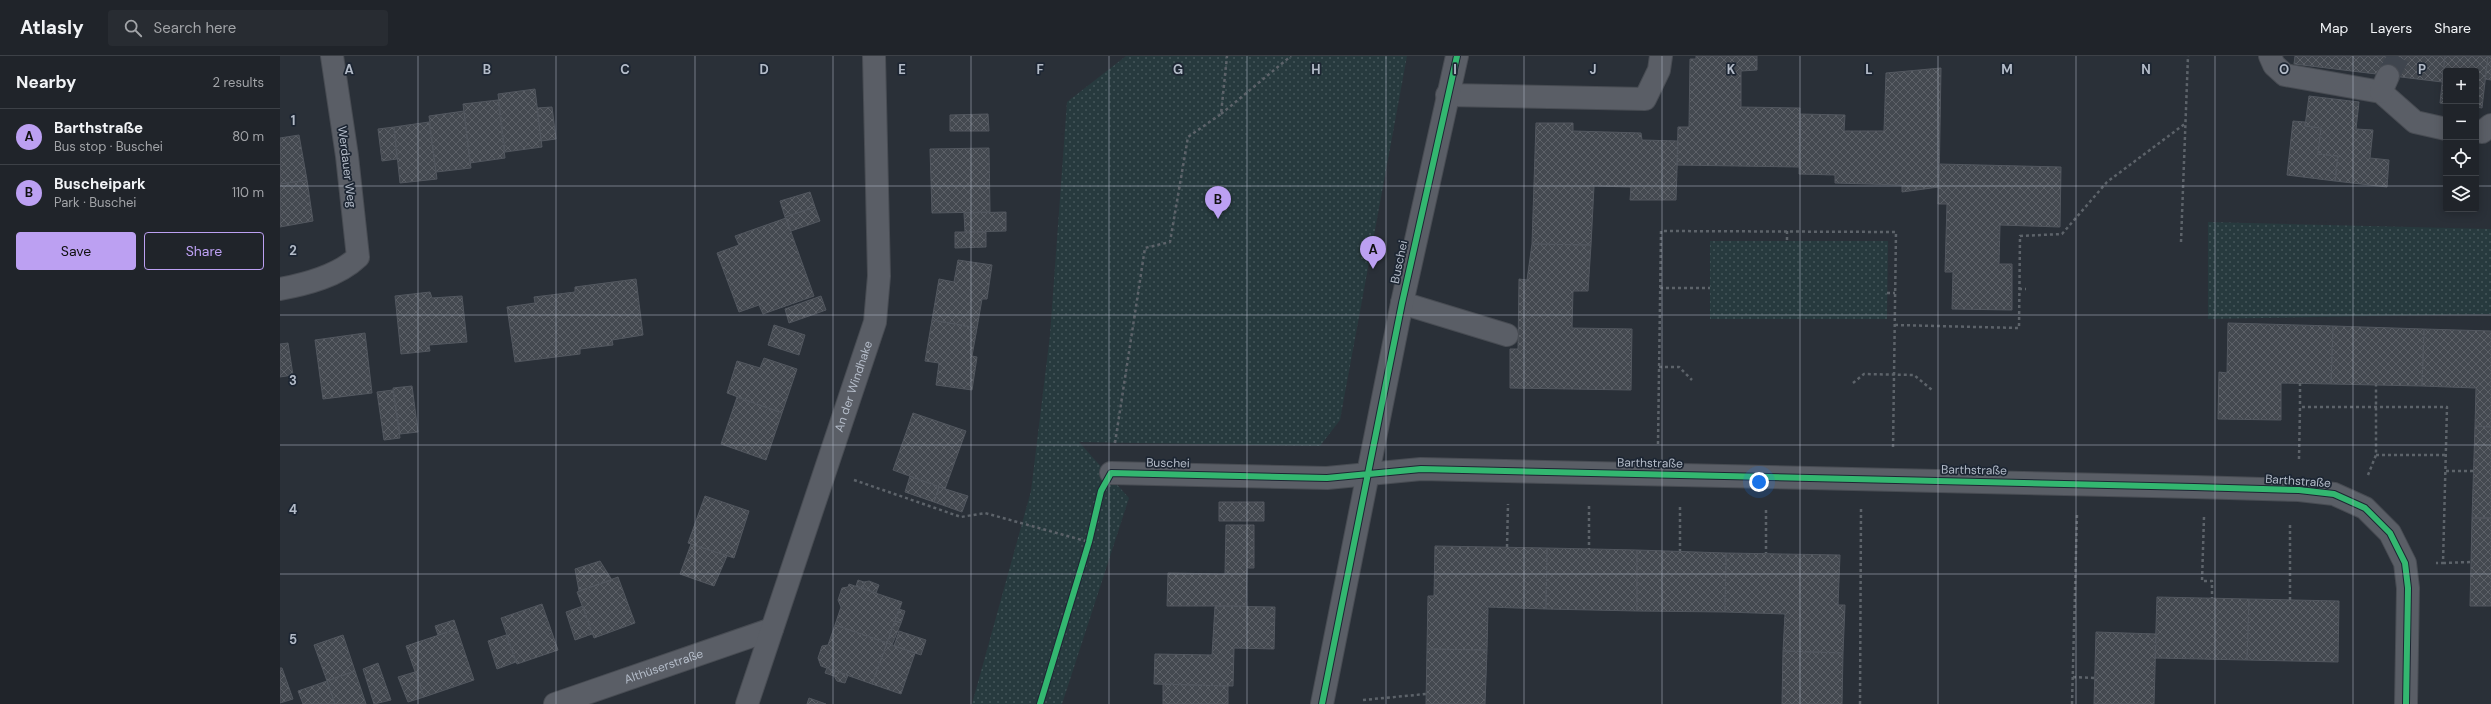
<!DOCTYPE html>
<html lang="en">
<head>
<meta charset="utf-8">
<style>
	body { margin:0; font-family:"DM Sans",sans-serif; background:#282c32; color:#f1f3f6 }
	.controls { position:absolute; right:12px; top:12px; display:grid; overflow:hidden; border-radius:4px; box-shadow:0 2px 10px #0003 }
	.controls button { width:36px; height:36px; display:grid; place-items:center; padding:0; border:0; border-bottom:1px solid #3d4147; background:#20242a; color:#f1f3f6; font:20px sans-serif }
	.you { position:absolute; left:1479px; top:426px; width:14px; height:14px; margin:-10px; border:3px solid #fff; border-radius:50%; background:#1a73e8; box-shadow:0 0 0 6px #1a73e833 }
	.badge { display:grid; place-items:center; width:26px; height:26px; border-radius:50%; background:#bca0f2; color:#111; font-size:13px; font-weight:700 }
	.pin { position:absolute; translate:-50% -33px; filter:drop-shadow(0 1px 2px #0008) }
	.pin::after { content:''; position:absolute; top:21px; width:14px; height:12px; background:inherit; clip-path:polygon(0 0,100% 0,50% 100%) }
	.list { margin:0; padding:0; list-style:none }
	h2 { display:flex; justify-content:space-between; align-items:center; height:52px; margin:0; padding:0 16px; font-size:17px }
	h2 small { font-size:13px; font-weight:400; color:#a2a4a8 }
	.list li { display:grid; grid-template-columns:26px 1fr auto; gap:12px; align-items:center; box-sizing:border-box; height:56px; padding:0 16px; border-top:1px solid #3d4147 }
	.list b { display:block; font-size:15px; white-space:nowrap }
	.list p { margin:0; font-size:13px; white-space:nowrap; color:#a2a4a8 }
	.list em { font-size:13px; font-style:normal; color:#a2a4a8 }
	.actions { display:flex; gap:8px; padding:12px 16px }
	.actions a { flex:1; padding:9px 0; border:1px solid #bca0f2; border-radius:4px; text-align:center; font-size:14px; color:#bca0f2 }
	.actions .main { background:#bca0f2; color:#111 }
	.icon { flex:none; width:22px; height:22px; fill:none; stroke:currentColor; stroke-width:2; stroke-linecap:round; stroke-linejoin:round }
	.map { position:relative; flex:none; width:2211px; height:648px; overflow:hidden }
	header { display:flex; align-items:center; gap:24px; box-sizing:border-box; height:56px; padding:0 20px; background:#20242a; border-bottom:1px solid #3d4147 }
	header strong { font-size:19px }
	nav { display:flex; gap:22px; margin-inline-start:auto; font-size:14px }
	.search { width:280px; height:36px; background:#282c32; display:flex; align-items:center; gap:10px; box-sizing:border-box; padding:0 14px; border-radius:4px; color:#a2a4a8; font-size:15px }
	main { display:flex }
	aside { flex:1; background:#20242a }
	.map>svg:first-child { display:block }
</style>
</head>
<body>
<header>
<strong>Atlasly</strong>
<div class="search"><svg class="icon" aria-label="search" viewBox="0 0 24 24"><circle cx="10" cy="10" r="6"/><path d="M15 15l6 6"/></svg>Search here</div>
<nav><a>Map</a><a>Layers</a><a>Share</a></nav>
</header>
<main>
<aside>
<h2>Nearby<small>2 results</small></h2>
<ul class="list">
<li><span class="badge">A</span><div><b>Barthstraße</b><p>Bus stop · Buschei</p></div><em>80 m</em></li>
<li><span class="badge">B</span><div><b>Buscheipark</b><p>Park · Buschei</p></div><em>110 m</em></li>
</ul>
<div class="actions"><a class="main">Save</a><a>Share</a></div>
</aside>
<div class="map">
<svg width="2211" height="648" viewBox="0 0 2211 648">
	<defs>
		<pattern id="grass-dots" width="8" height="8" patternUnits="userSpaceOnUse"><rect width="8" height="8" fill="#273a3e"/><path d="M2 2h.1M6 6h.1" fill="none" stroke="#445559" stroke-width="1.8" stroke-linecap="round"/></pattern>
		<pattern id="building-cross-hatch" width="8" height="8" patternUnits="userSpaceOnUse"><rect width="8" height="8" fill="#444950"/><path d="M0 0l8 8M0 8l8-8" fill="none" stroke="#5d6168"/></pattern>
	</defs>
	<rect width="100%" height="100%" fill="#2a3038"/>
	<path fill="url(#grass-dots)" d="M846,0H1127L1060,364L1040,390L799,386L849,442L782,648H692L751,435L770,279L787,46Z
		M1928,166L2211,173V258L1928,263Z
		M1430,185H1608L1607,263H1430Z"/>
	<path fill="url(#building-cross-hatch)" stroke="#52575f" d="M1416,0H1477V14L1461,15V51L1520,52L1519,111L1397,109L1398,71H1409L1410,3H1416Z
		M2015,0H2165L2162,26L2014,8Z
		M2165,0H2208L2202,52L2196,51V15H2166V48L2160,47Z
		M2208,0H2211V24L2205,23Z
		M1661,12L1659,131L1622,136V129L1555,127V119L1519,118L1520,58L1565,59L1564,75H1604L1606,17Z
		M255,33L262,91L225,96L218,38Z
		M2029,40L2079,46L2076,73L2093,74L2090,102L2109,104L2107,131L2055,125L2058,100L2038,98L2041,72L2025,70Z
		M218,44L225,102L190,107L183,48Z
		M272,51L276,83L261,85L257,52Z
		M184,55L191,112L156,116L149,60Z
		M708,58L709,75H670V59Z
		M2013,65L2025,66V70L2041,72L2038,98L2058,100L2055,125L2007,119Z
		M149,66L157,123L120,127L114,71Z
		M1256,67H1293V75L1361,77L1362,84L1398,85L1396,144H1350L1351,131L1314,130L1311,189L1252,188Z
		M114,71L117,103L102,105L98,73Z
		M19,79L27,124L0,128V82Z
		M709,92L710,156L652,157L650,93Z
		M1659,108L1781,111L1780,171L1720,169L1719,208H1732V254L1672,253L1673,216H1665L1667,148H1658Z
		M27,124L33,165L0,171V128Z
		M530,136L535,151L505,161L500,145Z
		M535,151L540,165L511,175L505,161Z
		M726,156V175L685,176L684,157Z
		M506,162L534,240L483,258L479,249L459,256L437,197L459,189L455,180Z
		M675,176H706V191L675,192Z
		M1252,188L1311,189L1308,235H1293L1292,272L1352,273L1351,334L1230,332V293H1238L1239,223L1247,224Z
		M678,204L712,209L707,243H702L697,272L652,264L659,223L674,226Z
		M356,223L363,279L332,284L333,289L300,293V298L235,306L227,251L255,247L254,241L295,236V231Z
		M150,236L152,242L182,240L187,286L149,289L150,295L121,298L115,240Z
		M541,240L546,254L509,267L505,253Z
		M652,264L697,272L692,300L697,301L692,334L656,329L659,307L645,305Z
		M1948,267L2053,270L2051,328L2001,327V364L1938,363L1939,316L1947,317Z
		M494,269L525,279L519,299L488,289Z
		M2053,270L2144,273L2142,330L2051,328Z
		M2144,273L2211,275V371L2195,370L2196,332L2142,330Z
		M85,277L92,337L43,343L35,284Z
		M8,287L13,319L0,321V288Z
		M484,302L517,313L502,357L447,337L457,305L480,312Z
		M132,330L138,376L120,378L113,332Z
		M113,334L120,382L104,384L97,336Z
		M457,341L502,357L486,404L441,388Z
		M633,357L686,375L665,433L613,414Z
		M2195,370L2211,371V462H2192Z
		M630,420L659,431L654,446L625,436Z
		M659,431L688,440L682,456L654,446Z
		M425,440L469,455L454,502L408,487Z
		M939,446H984V465H939Z
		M2192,462H2211V550H2190Z
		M946,469H974V512H967L966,550H887L888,517L945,518Z
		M411,488L447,500L434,530L400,518Z
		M1155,490L1267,492L1266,553L1208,551L1207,594L1147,593L1148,540H1154Z
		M1267,492L1357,494V555L1266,553Z
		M1357,494L1446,497L1445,556L1357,555Z
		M1446,497L1560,499L1558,549H1565L1563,597L1503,595L1505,558L1445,556Z
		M320,505L332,524L299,535L295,513Z
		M338,521L355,567L314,582L297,536Z
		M578,524L584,526L583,532L576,530Z
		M589,525L599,529L596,537L583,532L584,526Z
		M569,528L622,546L607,587L555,569L561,551L558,544L562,532L568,531Z
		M1877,541L1969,543L1967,604L1875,602Z
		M1969,543L2059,545L2058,606L1967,604Z
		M262,548L278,594L237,608L221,562Z
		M303,550L312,578L295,584L286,556Z
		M935,550L995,551L994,593L954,592L953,630L874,628L875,598L932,599Z
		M619,553L625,555L621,567L615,565Z
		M174,564L177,573L158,579L155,570Z
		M615,565L621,567L612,589L607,587Z
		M555,569L607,587L592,628L541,610L538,602L542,590L548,589Z
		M177,573L194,624L144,641L126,590Z
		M619,575L646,584L641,599L614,590Z
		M1816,576L1876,578L1874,648H1814Z
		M63,579L75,615L47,625L34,589Z
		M226,579L236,606L217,613L208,585Z
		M607,587L635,597L621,638L592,628Z
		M1147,593L1207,594L1205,648H1146Z
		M1503,595L1563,597L1562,648H1502Z
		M98,607L111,644L94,648L83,613Z
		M0,612H2L13,643L0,647Z
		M547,612L555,615L554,620L545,617Z
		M75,615L86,648H55L47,625Z
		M555,615L568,619L565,627L557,625L554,620Z
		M135,616L144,641L128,646L118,621Z
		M47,625L55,648H23L18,635Z
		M883,628L948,630V648H883Z
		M529,642L546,648H527Z"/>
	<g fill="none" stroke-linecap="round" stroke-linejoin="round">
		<path stroke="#3f454e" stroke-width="22" stroke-dasharray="22 11" stroke-linecap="butt" d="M2108,20L2119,0"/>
		<g stroke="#484c53" stroke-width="24">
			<g id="minor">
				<path d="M1990,0L1994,9L2005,19L2101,36L2135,66L2166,73"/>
				<path d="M2101,36L2108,20"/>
				<path d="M1167,39L1365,43L1379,14L1381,0"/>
				<path d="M2196,75L2202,76L2211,69"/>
				<path d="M0,233C27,228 58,220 78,201L67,100L52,0"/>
				<path d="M1122,247L1227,279"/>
				<path d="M831,417L1047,422L1141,413L1914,431L2019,434L2054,438L2085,452L2110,477L2125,507L2128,532L2126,648"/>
				<path id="s1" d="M275,648L492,573"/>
				<path id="s2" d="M467,648L595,266L599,220L594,0"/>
				<path d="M1042,648L1122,247L1177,0"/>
			</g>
		</g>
		<path stroke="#5d636a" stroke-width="2.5" stroke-dasharray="3 3" stroke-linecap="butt" d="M941,58L1011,0
			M1507,175V185
			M1901,186L1908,0
			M1380,232H1430
			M1739,233H1746
			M1607,237H1615
			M1615,269L1739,272L1740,180L1782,178L1827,126L1906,67
			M1379,311H1399L1412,324
			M1573,327L1584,318L1634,319L1652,334
			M2020,327V351
			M835,387L865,192L890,186L908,81L941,58L947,0
			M1378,388L1381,175L1616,176L1613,393
			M2096,399H2166
			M2019,403L2020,351H2167L2163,507H2156
			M2166,415H2193
			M2088,419L2096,399V329
			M574,424L681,461L705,457L809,486
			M1309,450V493
			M1400,451V495
			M1486,454V497
			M1924,461L1922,525H1932V542
			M1227,491L1228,448
			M2163,507L2191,506
			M2010,544V467
			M1793,621L1815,622
			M1083,644L1146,638
			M1580,648L1581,453
			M1792,648L1797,458"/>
		<use href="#minor" stroke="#5a5e66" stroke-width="22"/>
		<g stroke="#1d2633" stroke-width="8">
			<path id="cycleway" d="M760,648L809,486L821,435L831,417L1047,422L1141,413L1914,431L2019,434L2054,438L2085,452L2110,477L2125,507L2128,532L2126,648
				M1042,648L1122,247L1177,0"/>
		</g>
		<use href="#cycleway" stroke="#33b770" stroke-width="6"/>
	</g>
	<path fill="none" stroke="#b4bcc9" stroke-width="1" stroke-opacity="0.55" d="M138,0V648M276,0V648M415,0V648M553,0V648M691,0V648M829,0V648M967,0V648M1106,0V648M1244,0V648M1382,0V648M1520,0V648M1658,0V648M1796,0V648M1935,0V648M2073,0V648M0,130H2166M2196,130H2211M0,259H2211M0,389H2211M0,518H2211"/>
	<g text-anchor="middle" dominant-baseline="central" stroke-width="3.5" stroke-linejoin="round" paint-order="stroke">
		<g font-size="12" fill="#b4bcc9" stroke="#1d2633">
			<text transform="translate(67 111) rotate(83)">Werdauer Weg</text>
			<text transform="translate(1119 206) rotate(-78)">Buschei</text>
			<text stroke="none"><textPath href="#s2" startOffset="335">An der Windhake</textPath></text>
			<text transform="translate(888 407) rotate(1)">Buschei</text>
			<text transform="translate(1370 407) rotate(1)">Barthstraße</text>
			<text transform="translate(1694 414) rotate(1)">Barthstraße</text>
			<text transform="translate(2018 425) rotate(4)">Barthstraße</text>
			<text stroke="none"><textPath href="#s1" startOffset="115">Althüserstraße</textPath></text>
		</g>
	</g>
	<g font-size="13" text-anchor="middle" font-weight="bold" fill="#b4bcc9" stroke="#1d2633" stroke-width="3.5" stroke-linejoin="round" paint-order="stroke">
		<text x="69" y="18">A</text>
		<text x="207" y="18">B</text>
		<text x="345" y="18">C</text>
		<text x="484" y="18">D</text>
		<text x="622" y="18">E</text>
		<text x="760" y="18">F</text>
		<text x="898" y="18">G</text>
		<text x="1036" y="18">H</text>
		<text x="1175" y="18">I</text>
		<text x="1313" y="18">J</text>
		<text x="1451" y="18">K</text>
		<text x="1589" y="18">L</text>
		<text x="1727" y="18">M</text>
		<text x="1866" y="18">N</text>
		<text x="2004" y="18">O</text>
		<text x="2142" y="18">P</text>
		<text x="13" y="69">1</text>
		<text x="13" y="199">2</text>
		<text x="13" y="329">3</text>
		<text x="13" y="458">4</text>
		<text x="13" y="588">5</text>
	</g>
</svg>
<div class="controls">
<button>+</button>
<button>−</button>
<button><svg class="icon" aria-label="locate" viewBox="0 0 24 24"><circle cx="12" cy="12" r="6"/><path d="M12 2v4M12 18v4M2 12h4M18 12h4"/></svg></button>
<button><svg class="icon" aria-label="layers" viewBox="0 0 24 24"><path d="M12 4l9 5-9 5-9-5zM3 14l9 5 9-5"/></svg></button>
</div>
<div class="you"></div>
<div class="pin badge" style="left:1093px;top:213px">A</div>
<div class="pin badge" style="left:938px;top:163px">B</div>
</div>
</main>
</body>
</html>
